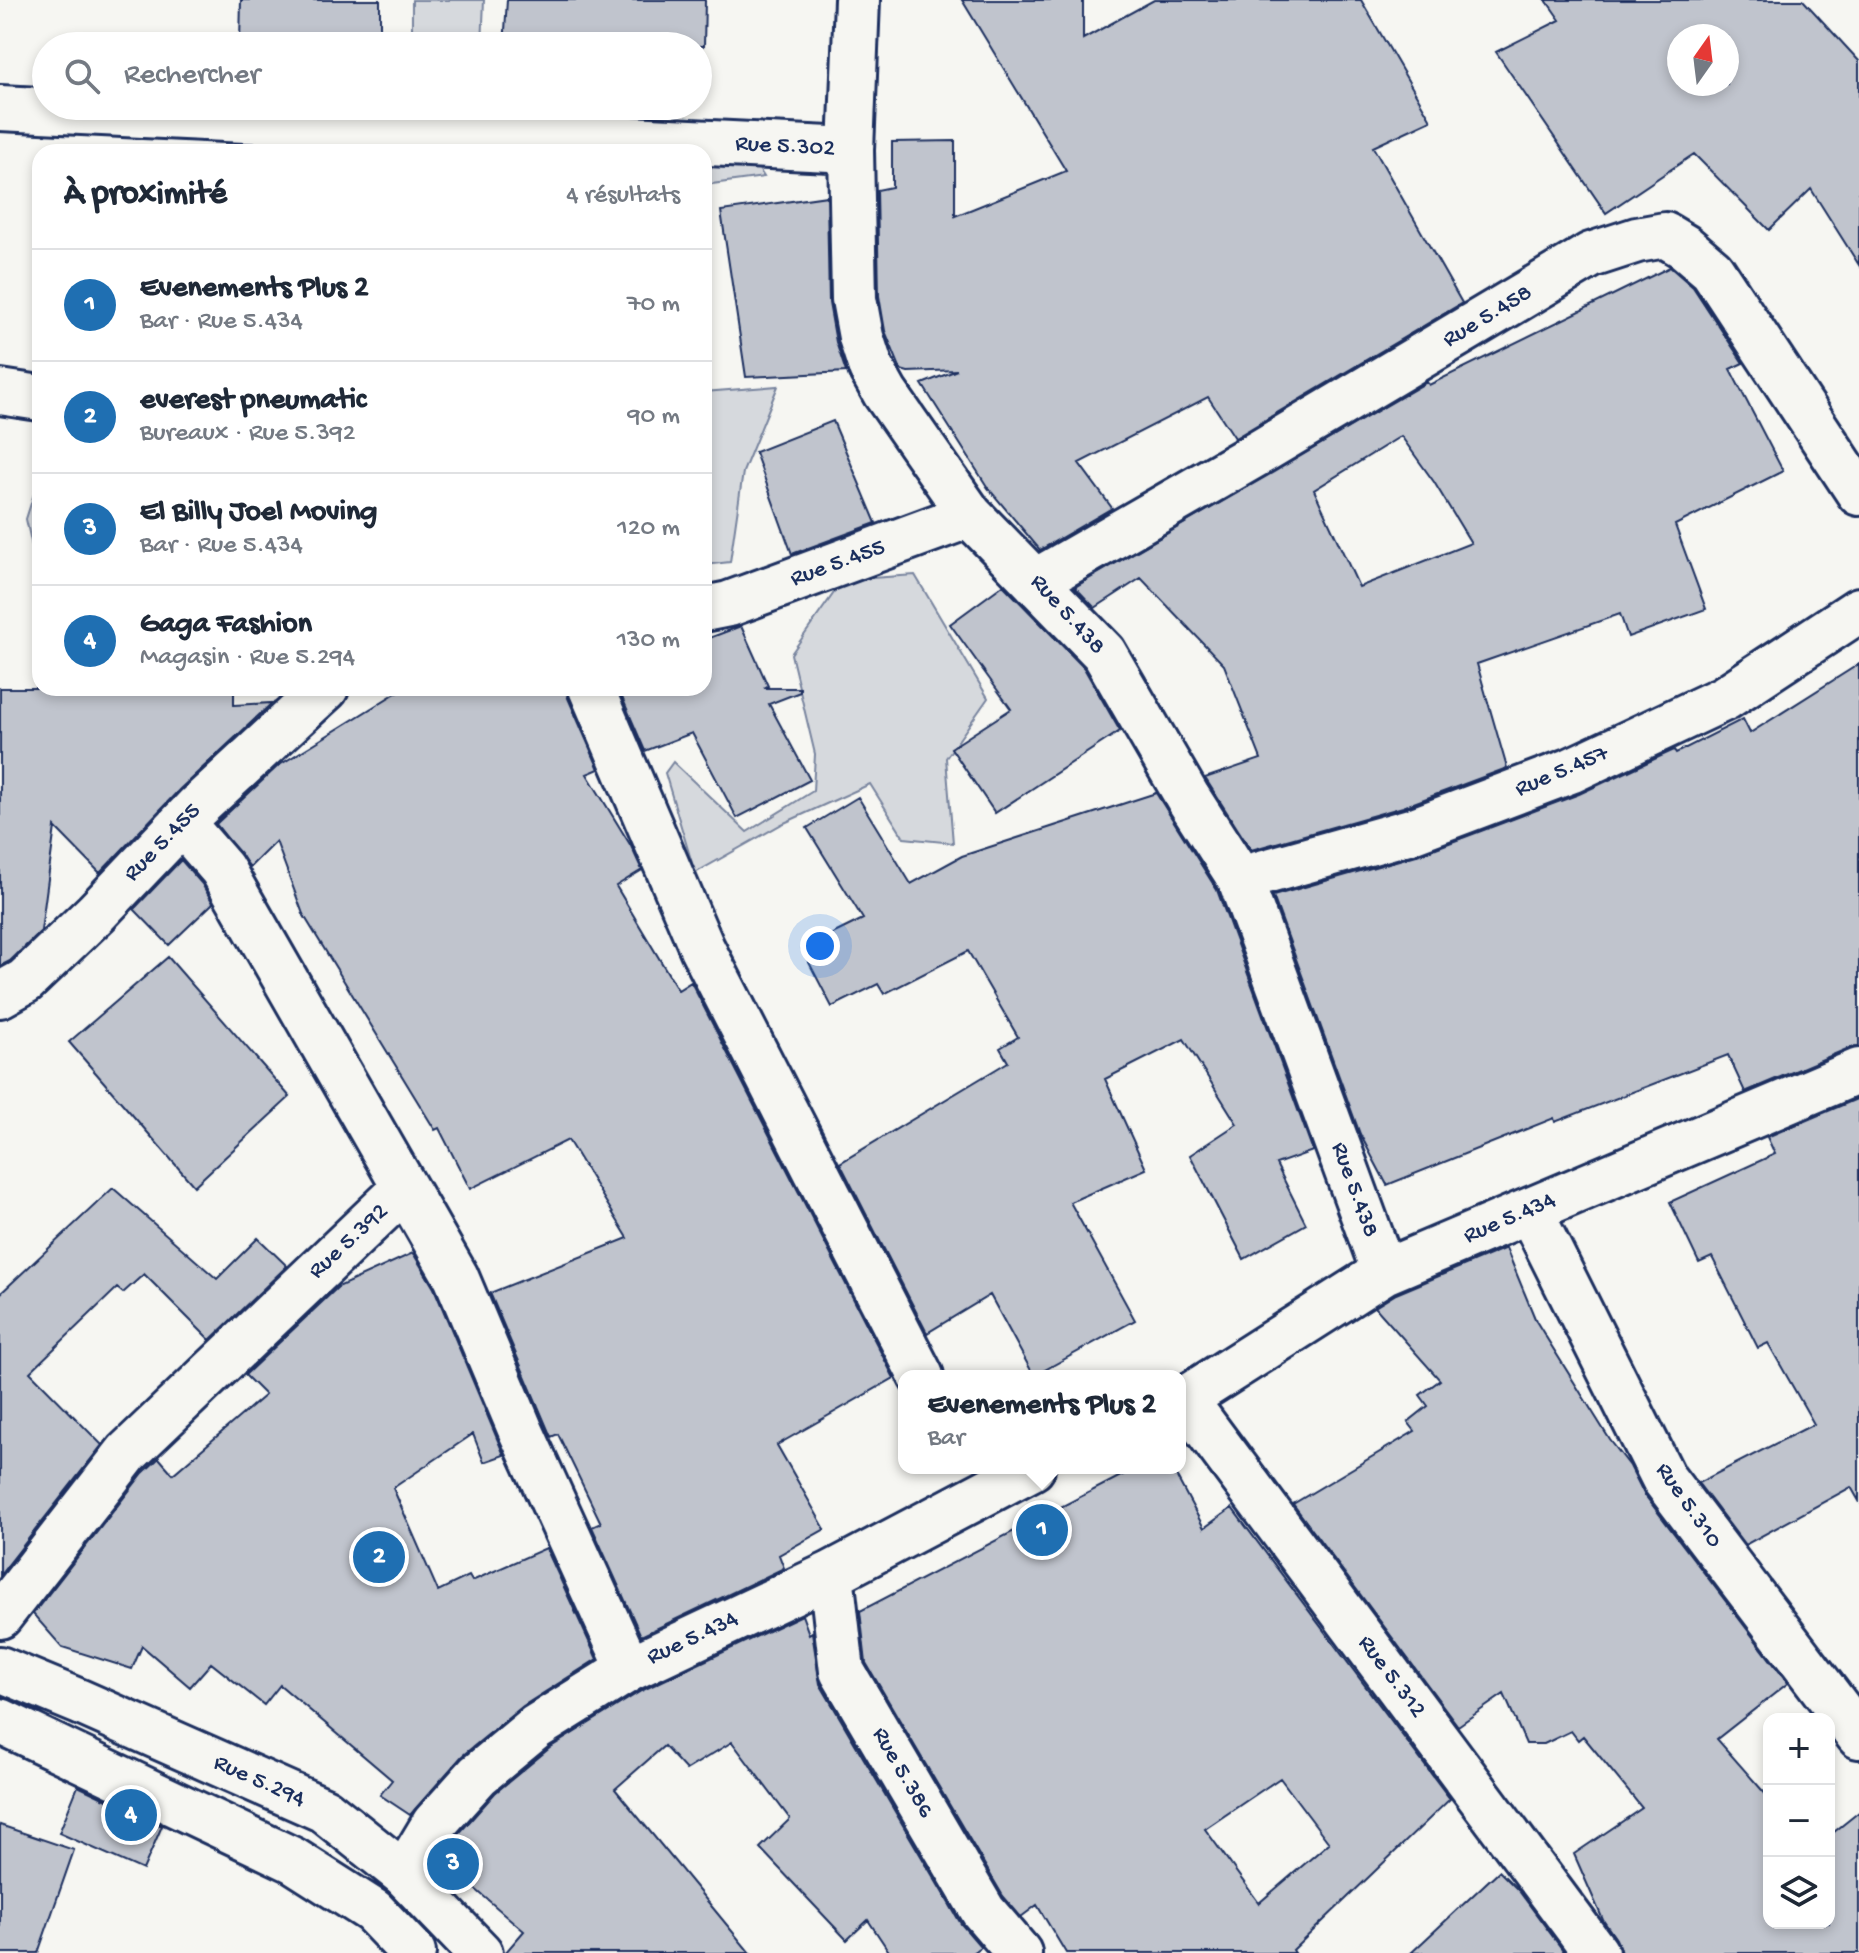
<!DOCTYPE html>
<html lang="fr">
<head>
<meta charset="utf-8">
<style>
	body { margin:0; font-family:"Gochi Hand",sans-serif; background:#f2f2f3; color:#1f2937 }
	.controls { position:absolute; right:24px; bottom:24px; display:grid; overflow:hidden; border-radius:16px; box-shadow:0 4px 12px #0003 }
	.controls button { width:72px; height:72px; display:grid; place-items:center; padding:0; border:0; border-bottom:2px solid #e0e1e3; background:#fff; color:#1f2937; font:40px sans-serif }
	.compass { position:absolute; left:1667px; top:24px; width:72px; height:72px; border-radius:50%; background:#fff; box-shadow:0 4px 12px #0003; rotate:14deg }
	.you { position:absolute; left:820px; top:946px; width:28px; height:28px; margin:-20px; border:6px solid #fff; border-radius:50%; background:#1a73e8; box-shadow:0 0 0 12px #1a73e833 }
	.badge { display:grid; place-items:center; width:52px; height:52px; border-radius:50%; background:#1f6fb2; color:#fff; font-size:26px; font-weight:700 }
	.pin { position:absolute; translate:-50% -50%; border:4px solid #fff; box-shadow:0 2px 8px #0006 }
	.popup { position:absolute; left:898px; top:1370px; width:288px; height:104px; box-sizing:border-box; display:grid; place-content:center; border-radius:16px; background:#fff; filter:drop-shadow(0 2px 6px #0005); font-size:26px; white-space:nowrap; color:#747a83 }
	.popup b { font-size:30px; color:#1f2937 }
	.popup::after { content:''; position:absolute; left:50%; top:100%; margin-left:-16px; border:16px solid transparent; border-top-color:#fff }
	.list { margin:0; padding:0; list-style:none }
	h2 { display:flex; justify-content:space-between; align-items:center; height:104px; margin:0; padding:0 32px; font-size:34px }
	h2 small { font-size:26px; font-weight:400; color:#747a83 }
	.list li { display:grid; grid-template-columns:52px 1fr auto; gap:24px; align-items:center; box-sizing:border-box; height:112px; padding:0 32px; border-top:2px solid #e0e1e3 }
	.list b { display:block; font-size:30px; white-space:nowrap }
	.list p { margin:0; font-size:26px; white-space:nowrap; color:#747a83 }
	.list em { font-size:26px; font-style:normal; color:#747a83 }
	.icon { flex:none; width:44px; height:44px; fill:none; stroke:currentColor; stroke-width:2; stroke-linecap:round; stroke-linejoin:round }
	.map { position:relative; flex:none; width:1859px; height:1953px; overflow:hidden }
	.search { position:absolute; background:#fff; box-shadow:0 4px 12px #0003; left:32px; top:32px; width:680px; height:88px; display:flex; align-items:center; gap:20px; box-sizing:border-box; padding:0 28px; border-radius:44px; color:#747a83; font-size:30px }
	.panel { position:absolute; background:#fff; box-shadow:0 4px 12px #0003; left:32px; top:144px; width:680px; height:552px; border-radius:24px }
	.map>svg:first-child { display:block }
</style>
</head>
<body>
<div class="map">
<svg width="1859" height="1953" viewBox="0 0 1859 1953">
	<rect width="100%" height="100%" fill="#f6f6f2"/>
	<filter id="ink" filterUnits="userSpaceOnUse"><feTurbulence type="fractalNoise" baseFrequency=".0125" numOctaves="2"/><feDisplacementMap in="SourceGraphic" scale="16" xChannelSelector="R" yChannelSelector="G"/><feConvolveMatrix kernelMatrix="1 2 1 2 8 2 1 2 1" color-interpolation-filters="sRGB"/></filter>
	<g filter="url(#ink)">
		<path fill="#d6d9dd" stroke="#78849e" stroke-width="2" d="M412,0H484L482,46H412Z
			M737,135L764,177L704,185V152Z
			M778,386L743,472L730,562L704,565V392Z
			M40,475V550L32,546L26,519Z
			M915,575L988,698L946,758L953,843L904,838L870,784L782,824L695,873L665,773L673,762L747,832L813,791L815,754L791,654L843,580Z"/>
		<path fill="#c0c4cd" stroke="#1b2f5e" stroke-width="2" fill-rule="evenodd" d="M241,0H380V46L240,43Z
			M507,0H705L704,46H504Z
			M962,0H1083V39L1154,0H1361L1431,120L1373,147L1462,303L1235,438L1208,397L1079,463L1112,508L1040,550L988,488L922,384L957,370L908,372L901,370L885,331L879,296L877,190L892,187V142L955,141V216L1066,171Z
			M1546,0H1803L1859,61V265L1811,189L1769,230L1694,154L1606,213L1496,52L1560,20ZM1679,36H1727V84H1679Z
			M827,196L829,303L836,342L846,372L746,377L721,211Z
			M1670,267L1693,287L1743,363L1730,369L1783,471L1675,525L1706,609L1628,637L1620,614L1477,664L1507,768L1403,807L1251,850L1205,778L1261,759L1224,665L1141,578L1095,608L1075,587L1427,382L1429,385ZM1401,436L1434,482L1471,543L1359,587L1314,490Z
			M833,421L876,523L792,554L755,452Z
			M1003,585L1084,668L1120,731L995,813L951,748L1011,709L950,624Z
			M741,626L768,686L764,688H800V692L769,704L810,780L737,818L692,733L645,751L618,688H704V640Z
			M1859,664V1047L1849,1048L1745,1092L1728,1055L1555,1122L1554,1118L1387,1185L1360,1134L1273,896L1420,854L1579,794L1674,750L1676,753L1743,719L1750,733Z
			M0,688H234V705L272,703L180,789L100,873L55,827L41,931L10,961L0,966Z
			M404,688H566L568,698L599,769L587,774L631,846L642,870L616,886L678,990L691,982L894,1378L777,1445L825,1529L779,1555L784,1568L641,1636L592,1527L601,1523L558,1434L551,1437L490,1293L628,1238L568,1140L470,1189L439,1128L435,1130L303,914L276,841L250,867L216,824L278,766Z
			M1156,793L1217,890L1313,1151L1276,1164L1306,1224L1244,1259L1190,1155L1237,1124L1184,1039L1105,1079L1146,1169L1070,1202L1135,1320L1034,1376L990,1295L927,1333L840,1163L1008,1062L1000,1048L1018,1037L968,951L884,994L878,984L832,1007L802,949L863,919L807,828L858,797L911,884L962,856Z
			M181,860L202,884L213,903L169,945L134,909Z
			M168,957L290,1097L194,1186L69,1042Z
			M1859,1098V1501L1851,1487L1745,1545L1698,1483L1814,1424L1768,1343L1758,1348L1712,1257L1699,1263L1670,1202L1775,1154L1767,1137Z
			M113,1188L217,1279L258,1238L287,1266L210,1340L144,1274L123,1293L117,1288L30,1372L102,1445L0,1575V1294Z
			M1506,1248L1536,1321L1610,1440L1630,1466L1644,1494L1788,1683L1717,1739L1769,1798V1923H1829V1836L1859,1812V1953H1621L1616,1939L1603,1920L1574,1854L1642,1808L1583,1736L1578,1740L1571,1731L1544,1744H1526L1504,1694L1458,1726L1293,1504L1415,1431L1408,1422L1428,1406L1420,1395L1440,1380L1375,1307L1396,1294Z
			M413,1253L434,1288L504,1455L484,1462L473,1434L393,1488L438,1591L469,1576L472,1581L546,1548L597,1659L523,1706L462,1756L410,1815L380,1795L392,1780L280,1685L264,1705L211,1663L190,1687L142,1646L132,1669L62,1647L33,1614L143,1473L159,1458L173,1474L265,1395L245,1375L338,1287Z
			M1136,1468H1172L1204,1528L1232,1508L1450,1799L1293,1950L1295,1953H1066L1037,1905L1021,1917L1003,1896L866,1663L860,1611ZM1280,1778L1329,1843L1259,1903L1205,1829Z
			M802,1615L809,1634L812,1632L820,1684L961,1924L981,1947L973,1953H890L868,1920L847,1940L760,1848L790,1819L732,1742L686,1770L664,1746L615,1789L750,1953H505L524,1931L445,1863L459,1847L452,1843L454,1839L495,1793L551,1747L641,1691Z
			M78,1786L162,1826L143,1870L59,1833Z
			M0,1825L74,1850L38,1953H0Z
			M1499,1871L1519,1891L1565,1953H1411Z"/>
		<g fill="none" stroke-linecap="round" stroke-linejoin="round">
			<g stroke="#1b2f5e" stroke-width="50">
				<path id="street" d="M857,0L851,150L854,299L861,337L871,368L885,393L970,515L1104,653L1188,798L1240,879L1384,1272
					M0,108L851,150
					M0,392L40,398
					M1036,581L1262,451L1591,255L1637,240L1665,235L1685,247L1712,270L1859,493
					M704,609L729,604L970,515
					M591,688L702,948L921,1376
					M182,823L222,869L405,1188
					M1240,879L1411,831L1570,771L1725,698L1859,610
					M0,995L25,981L96,913L197,807L326,688
					M1530,1211L1664,1479L1859,1736
					M1185,1400L1596,1953
					M1180,1402L1384,1272L1859,1071
					M831,1574L842,1671L983,1911L1019,1953
					M0,1616L127,1453L405,1188L456,1277L520,1429L629,1669
					M404,1874L434,1824L478,1775L536,1727L629,1669L831,1574L1032,1468"/>
			</g>
			<g stroke="#1b2f5e" stroke-width="50">
				<path id="secondary" d="M0,1669L80,1702L324,1810L404,1874L480,1953
					M0,1721L293,1860L373,1911L413,1953"/>
			</g>
			<use href="#street" stroke="#f6f6f2" stroke-width="44"/>
			<use href="#secondary" stroke="#f6f6f2" stroke-width="44"/>
		</g>
	</g>
	<g text-anchor="middle" dominant-baseline="central" stroke-width="6" stroke-linejoin="round" paint-order="stroke">
		<g font-size="24" fill="#1b2f5e" stroke="#f6f6f2">
			<text transform="translate(785 147) rotate(3)">Rue 5.302</text>
			<text transform="translate(1488 317) rotate(-31)">Rue 5.458</text>
			<text transform="translate(838 564) rotate(-20)">Rue 5.455</text>
			<text transform="translate(1067 615) rotate(48)">Rue 5.438</text>
			<text transform="translate(1562 772) rotate(-23)">Rue 5.457</text>
			<text transform="translate(163 843) rotate(-46)">Rue 5.455</text>
			<text transform="translate(1354 1190) rotate(70)">Rue 5.438</text>
			<text transform="translate(1510 1219) rotate(-23)">Rue 5.434</text>
			<text transform="translate(349 1242) rotate(-43)">Rue 5.392</text>
			<text transform="translate(1688 1506) rotate(55)">Rue 5.310</text>
			<text transform="translate(693 1639) rotate(-25)">Rue 5.434</text>
			<text transform="translate(1391 1677) rotate(53)">Rue 5.312</text>
			<text transform="translate(902 1773) rotate(60)">Rue 5.386</text>
			<text transform="translate(259 1782) rotate(24)">Rue 5.294</text>
		</g>
	</g>
</svg>
<div class="controls">
<button>+</button>
<button>−</button>
<button><svg class="icon" aria-label="layers" viewBox="0 0 24 24"><path d="M12 4l9 5-9 5-9-5zM3 14l9 5 9-5"/></svg></button>
</div>
<svg class="compass" viewBox="-18 -18 36 36"><path d="M0-13l5 13h-10z" fill="#e53935"/><path d="M0 13l5-13h-10z" fill="#747a83"/></svg>
<div class="you"></div>
<div class="pin badge" style="left:1042px;top:1530px">1</div>
<div class="popup"><b>Evenements Plus 2</b>Bar</div>
<div class="pin badge" style="left:379px;top:1557px">2</div>
<div class="pin badge" style="left:453px;top:1864px">3</div>
<div class="pin badge" style="left:131px;top:1815px">4</div>
<div class="search"><svg class="icon" aria-label="search" viewBox="0 0 24 24"><circle cx="10" cy="10" r="6"/><path d="M15 15l6 6"/></svg>Rechercher</div>
<section class="panel">
<h2>À proximité<small>4 résultats</small></h2>
<ul class="list">
<li><span class="badge">1</span><div><b>Evenements Plus 2</b><p>Bar · Rue 5.434</p></div><em>70 m</em></li>
<li><span class="badge">2</span><div><b>everest pneumatic</b><p>Bureaux · Rue 5.392</p></div><em>90 m</em></li>
<li><span class="badge">3</span><div><b>El Billy Joel Moving</b><p>Bar · Rue 5.434</p></div><em>120 m</em></li>
<li><span class="badge">4</span><div><b>Gaga Fashion</b><p>Magasin · Rue 5.294</p></div><em>130 m</em></li>
</ul>
</section>
</div>
</body>
</html>
